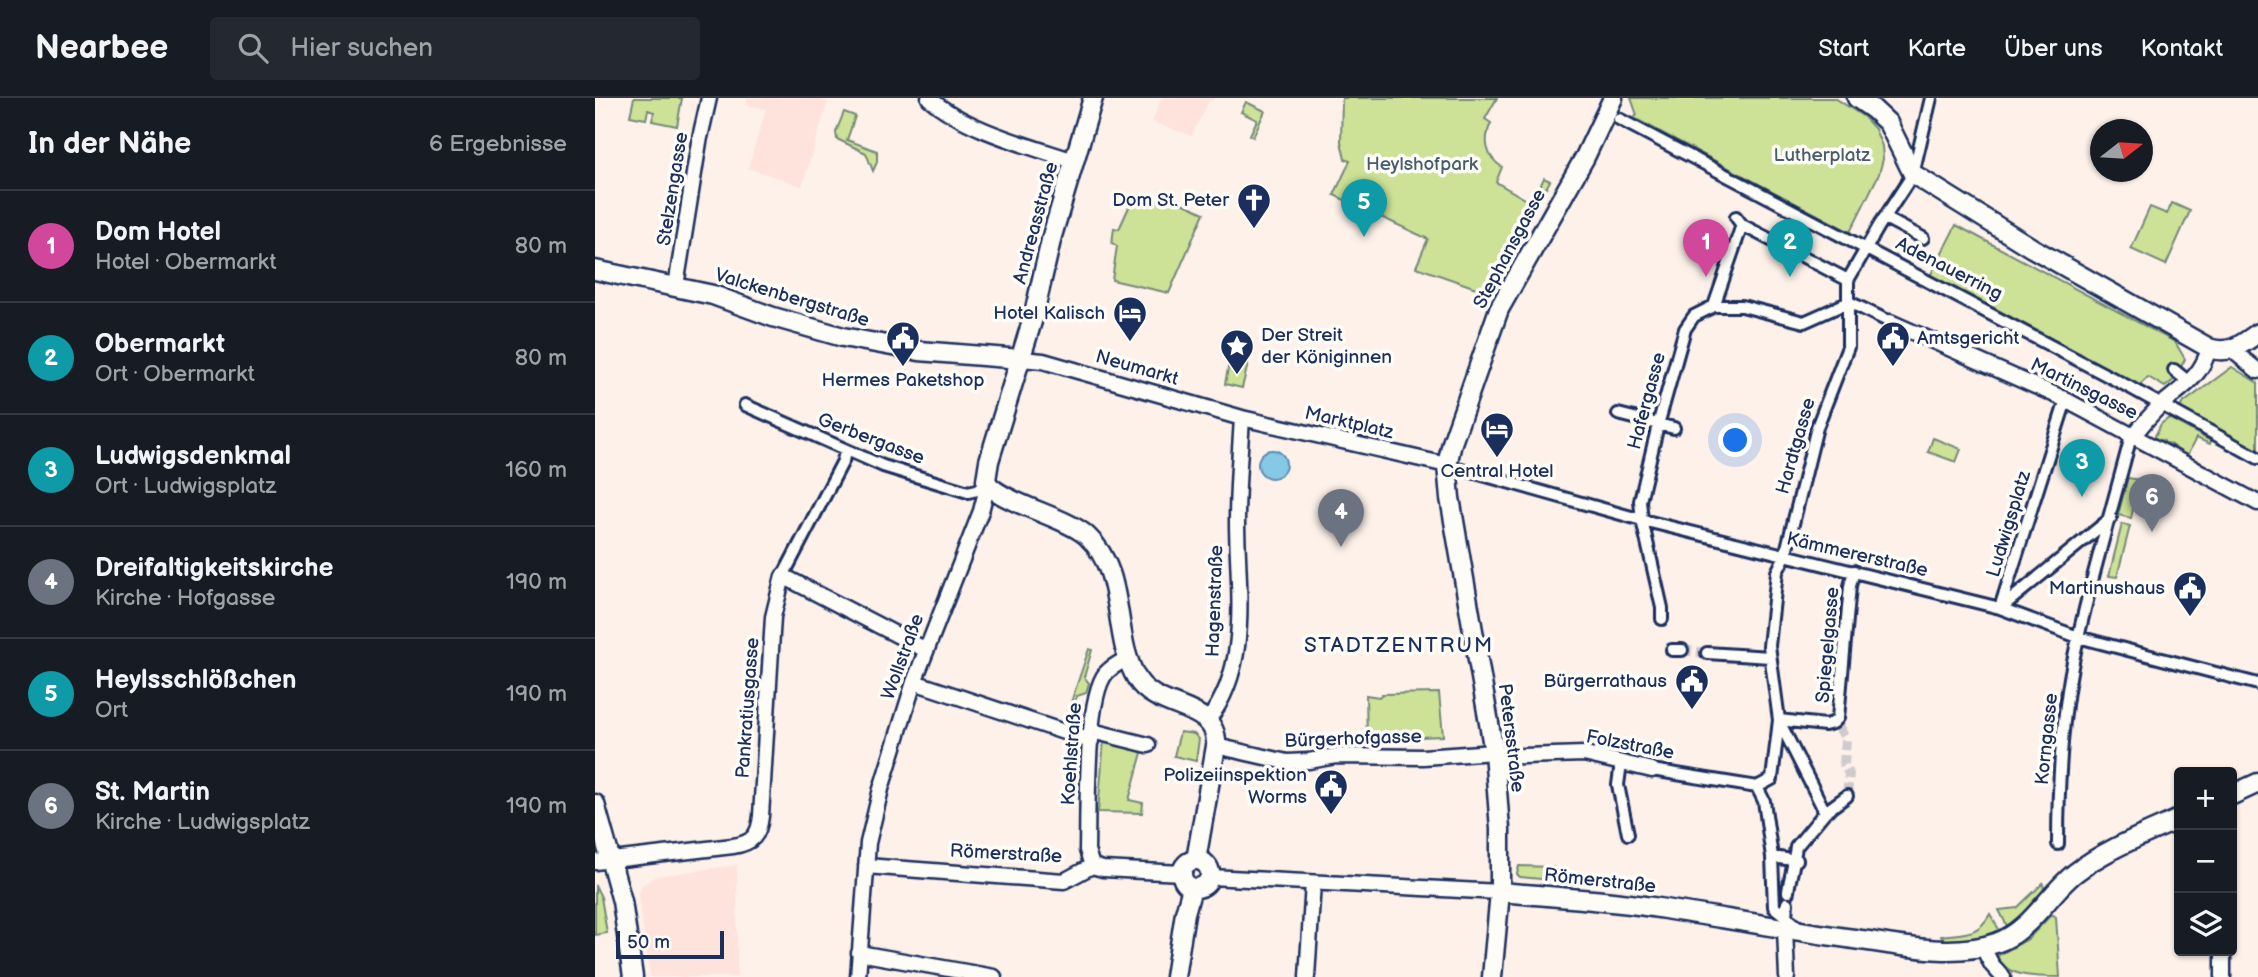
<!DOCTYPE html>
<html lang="de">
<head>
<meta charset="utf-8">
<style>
	body { margin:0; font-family:"Balsamiq Sans",sans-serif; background:#242831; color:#f1f3f6 }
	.controls { position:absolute; right:21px; bottom:21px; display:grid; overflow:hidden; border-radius:7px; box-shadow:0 2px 5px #0004 }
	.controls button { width:63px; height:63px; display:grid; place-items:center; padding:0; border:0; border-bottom:2px solid #363941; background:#171b24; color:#f1f3f6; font:35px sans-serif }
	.compass { position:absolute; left:1495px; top:21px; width:63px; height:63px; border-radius:50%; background:#171b24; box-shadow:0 2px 5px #0004; rotate:73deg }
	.scale { position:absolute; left:21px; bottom:18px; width:108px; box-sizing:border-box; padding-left:7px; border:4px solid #1b2f5e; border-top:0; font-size:19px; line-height:24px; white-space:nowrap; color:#1b2f5e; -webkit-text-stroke:5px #fdfcf7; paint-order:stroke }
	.you { position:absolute; left:1141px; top:343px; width:24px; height:24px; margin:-18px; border:5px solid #fff; border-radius:50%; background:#1a73e8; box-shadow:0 0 0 10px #1a73e833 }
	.badge { display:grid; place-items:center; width:46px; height:46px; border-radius:50%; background:#ea580c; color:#fff; font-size:23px; font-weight:700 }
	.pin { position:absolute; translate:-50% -58px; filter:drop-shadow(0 2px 4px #0008) }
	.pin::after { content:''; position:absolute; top:37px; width:24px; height:21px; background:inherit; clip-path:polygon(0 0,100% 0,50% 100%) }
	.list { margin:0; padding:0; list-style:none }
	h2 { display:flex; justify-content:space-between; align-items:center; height:91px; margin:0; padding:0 28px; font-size:30px }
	h2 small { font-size:23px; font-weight:400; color:#9ea1a6 }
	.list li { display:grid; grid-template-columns:46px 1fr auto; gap:21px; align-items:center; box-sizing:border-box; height:112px; padding:0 28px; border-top:2px solid #363941 }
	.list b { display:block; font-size:26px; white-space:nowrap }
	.list p { margin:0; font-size:23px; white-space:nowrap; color:#9ea1a6 }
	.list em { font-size:23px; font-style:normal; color:#9ea1a6 }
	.icon { flex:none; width:38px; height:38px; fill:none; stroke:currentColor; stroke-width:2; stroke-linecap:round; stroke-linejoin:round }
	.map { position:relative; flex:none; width:1663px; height:879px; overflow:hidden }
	header { display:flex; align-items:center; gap:42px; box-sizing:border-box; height:98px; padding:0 35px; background:#171b24; border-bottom:2px solid #363941 }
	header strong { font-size:33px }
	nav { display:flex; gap:38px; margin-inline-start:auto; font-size:24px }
	.search { width:490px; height:63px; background:#242831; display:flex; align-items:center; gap:18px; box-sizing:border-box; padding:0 24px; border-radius:7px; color:#9ea1a6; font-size:26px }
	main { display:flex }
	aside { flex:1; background:#171b24 }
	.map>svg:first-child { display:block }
</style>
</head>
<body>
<header>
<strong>Nearbee</strong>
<div class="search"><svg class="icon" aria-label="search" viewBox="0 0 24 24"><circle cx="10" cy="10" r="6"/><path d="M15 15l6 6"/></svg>Hier suchen</div>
<nav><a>Start</a><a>Karte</a><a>Über uns</a><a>Kontakt</a></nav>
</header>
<main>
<aside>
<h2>In der Nähe<small>6 Ergebnisse</small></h2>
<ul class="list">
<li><span class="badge" style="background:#d1479c">1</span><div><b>Dom Hotel</b><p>Hotel · Obermarkt</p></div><em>80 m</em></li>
<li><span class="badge" style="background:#0f9aa8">2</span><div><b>Obermarkt</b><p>Ort · Obermarkt</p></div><em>80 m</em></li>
<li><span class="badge" style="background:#0f9aa8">3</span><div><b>Ludwigsdenkmal</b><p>Ort · Ludwigsplatz</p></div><em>160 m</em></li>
<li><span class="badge" style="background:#6b7280">4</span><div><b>Dreifaltigkeitskirche</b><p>Kirche · Hofgasse</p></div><em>190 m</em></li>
<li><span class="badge" style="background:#0f9aa8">5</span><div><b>Heylsschlößchen</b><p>Ort</p></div><em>190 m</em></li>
<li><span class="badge" style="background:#6b7280">6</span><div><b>St. Martin</b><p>Kirche · Ludwigsplatz</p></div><em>190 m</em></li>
</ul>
</aside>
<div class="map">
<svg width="1663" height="879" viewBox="0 0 1663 879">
	<rect width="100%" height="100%" fill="#fdf1ea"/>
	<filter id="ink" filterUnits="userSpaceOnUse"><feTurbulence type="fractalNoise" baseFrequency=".0143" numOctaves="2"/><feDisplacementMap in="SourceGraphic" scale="14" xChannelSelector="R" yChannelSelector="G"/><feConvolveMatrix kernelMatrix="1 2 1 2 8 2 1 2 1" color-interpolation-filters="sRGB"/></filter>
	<g filter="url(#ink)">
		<path fill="#fde3db" d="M153,0H218L233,4L207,88L153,70L171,11L151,7Z
			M566,0H617L618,1L617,3L614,2L597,38L557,24Z
			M142,767V879H56L43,798L47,787L62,778Z"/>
		<path fill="#cde297" stroke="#74887a" stroke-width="2" d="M39,0H87L82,28L57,23L59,14L53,12L51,21L35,18Z
			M747,0H902L890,21L896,25C888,42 891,59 907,69L901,84L937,105L949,80L955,83L897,187L889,191L881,190L821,169L833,141L739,97L755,63L750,61L746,44Z
			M1036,0H1240L1269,19L1280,31L1287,48L1288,61L1284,76L1255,134L1039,20L1042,17Z
			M651,4L670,13L658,39L655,37L662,22L646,14Z
			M249,14L260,18L252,42L282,53V64L278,73L271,55L242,41L241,34Z
			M539,98L571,105L574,99L609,115L574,195L517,182L522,148L517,145L519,130L524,131Z
			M1577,105L1595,113L1571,167L1536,151L1555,109L1572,116Z
			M1361,127L1580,244L1590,261L1585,271L1577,269L1574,275L1581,280L1570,289L1553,279L1543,289L1335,178Z
			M635,260L653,266L647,290L630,286Z
			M1637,269L1663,285V353L1585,311L1587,306Z
			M1574,320L1616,343L1615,346L1601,340L1592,358L1573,345H1569V343L1559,340L1566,326Z
			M1338,340L1366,351L1361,364L1333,354Z
			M1533,380L1545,382L1536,420L1523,417Z
			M1527,426L1535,428L1522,479L1514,478Z
			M494,551L497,552L489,579L494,585L491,595L482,598L475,617L471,619Z
			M844,595L848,638L772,641L771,597L784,599L787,596Z
			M585,634L599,636L604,641L601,663L579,658Z
			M509,641L548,651L534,702L548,705L547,715L503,714Z
			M924,768L958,769L956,782L925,779L922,776Z
			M1448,785L1449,791L1435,812L1413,830L1404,812L1422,810Z
			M0,787L6,799L12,835L0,837Z
			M1395,816L1406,835C1388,841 1368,846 1349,842L1346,838C1369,835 1383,838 1395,816Z
			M1457,816L1461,819L1465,879C1441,879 1411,879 1401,859L1433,841Z"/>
		<path fill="#85c9e6" stroke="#5b8bb0" stroke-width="2" d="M663 366a14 14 0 1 1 28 0a14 14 0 1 1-28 0Z"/>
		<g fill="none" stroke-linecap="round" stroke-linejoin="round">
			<path stroke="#d0cace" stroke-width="10" stroke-dasharray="10 5" stroke-linecap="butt" d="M1087,552L1112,555
				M1244,629L1251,642L1249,666L1254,676L1252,698"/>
			<g stroke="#1b2f5e" stroke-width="16">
				<path id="pedestrian" d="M1024,21L1534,289L1663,360
					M1141,119L1147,127L1253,182
					M1290,120L1328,140
					M1254,204L1295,224
					M1119,208L1147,127
					M1579,272L1595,285
					M150,307L288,368L373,394L382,392L393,386
					M1023,316L1079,330
					M852,367L1047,422L1405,510L1483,539L1663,586
					M188,478L248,363L250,353
					M1407,509L1516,420
					M1405,510L1471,302
					M1067,521V510L1047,422L1045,403L1063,327L1090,231L1099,218L1119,208H1147L1209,224L1254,204
					M1077,552H1087
					M1112,555L1175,559
					M1184,622L1230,627L1238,625L1243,620L1255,488L1259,473
					M1184,623L1230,714
					M1026,665L1023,687L1033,736
					M1057,672L1162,689
					M1162,689L1177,681L1184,622L1174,548L1182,474L1190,458L1222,329L1253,249V182L1284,128L1318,76L1336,0
					M1162,689L1169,703L1177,759L1191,761
					M1463,746C1463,682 1467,612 1481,549C1496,480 1517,411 1535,342L1539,337
					M1177,759L1179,809L1206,831
					M1202,762L1199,761L1201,749L1230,714L1252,698
					M1193,794C1194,783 1198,772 1199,761H1197
					M1191,819L1192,805"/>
			</g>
			<g stroke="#1b2f5e" stroke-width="19">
				<path id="minor" d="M334,0C369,31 434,48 479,63
					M81,188L104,44L114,0
					M1295,224L1465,299L1663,405
					M1637,252L1663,273
					M426,261L448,263L647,320L852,367
					M1539,337C1547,327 1555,317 1565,308C1586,290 1607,279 1614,250
					M319,584L496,643
					M613,622C657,566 642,489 642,423C642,388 645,354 647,320
					M497,633L553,647
					M621,648L692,664L714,663L741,658L828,659L899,654
					M899,659L989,656L1057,672
					M0,764L138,748C158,745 164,737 166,718L178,519L188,478L331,552
					M271,768L469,783L497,768L508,771L587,775
					M497,768L492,752C493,716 490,600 511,575C517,568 526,564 533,560
					M615,779L905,794
					M1190,831L1192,879
					M1387,848L1397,867L1408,879
					M264,855L399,879
					M263,879L273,745L286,691L319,584L386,413L393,386
					M712,879L718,785
					M1628,879V853"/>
			</g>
			<g stroke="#1b2f5e" stroke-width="23">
				<path id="tertiary" d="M498,0L457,138L438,220L394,363L391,382C398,403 471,418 492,438C533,476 516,538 542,581C562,614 624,604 621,648L601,762
					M1262,0L1278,11L1293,25L1318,76L1437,150L1614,250C1634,257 1646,247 1663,235
					M0,172L118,197L178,219L248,239L324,253L426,261
					M1637,697L1663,685
					M0,706L27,803L38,879
					M587 776a14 14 0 1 1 28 0a14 14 0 1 1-28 0Z
					M905,794C960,799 1016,802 1070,811C1133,821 1196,832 1259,841C1305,847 1356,860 1401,845C1436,833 1453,796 1480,775C1511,751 1549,737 1584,721
					M580,879L590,815L597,790
					M897,879L905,794V731L899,654L855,400L852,367L857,345L904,211L990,59L1018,0"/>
			</g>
			<use href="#pedestrian" stroke="#fdfcf7" stroke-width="10"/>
			<use href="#minor" stroke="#fdfcf7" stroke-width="14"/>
			<use href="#tertiary" stroke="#fdfcf7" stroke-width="18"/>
		</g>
	</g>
	<defs>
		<g id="church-pin" transform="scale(1.75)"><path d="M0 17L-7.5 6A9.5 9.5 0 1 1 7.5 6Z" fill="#1b2f5e" stroke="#fdfcf7"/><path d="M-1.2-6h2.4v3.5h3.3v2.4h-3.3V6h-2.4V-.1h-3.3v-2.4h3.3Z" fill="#fff"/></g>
		<g id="hotel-pin" transform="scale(1.75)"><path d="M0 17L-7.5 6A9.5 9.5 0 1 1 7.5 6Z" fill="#1b2f5e" stroke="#fdfcf7"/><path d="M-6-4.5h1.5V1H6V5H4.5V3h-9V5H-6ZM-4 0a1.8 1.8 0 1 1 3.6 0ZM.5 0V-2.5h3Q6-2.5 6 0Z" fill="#fff"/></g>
		<g id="civic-pin" transform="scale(1.75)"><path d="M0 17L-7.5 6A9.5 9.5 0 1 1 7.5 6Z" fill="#1b2f5e" stroke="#fdfcf7"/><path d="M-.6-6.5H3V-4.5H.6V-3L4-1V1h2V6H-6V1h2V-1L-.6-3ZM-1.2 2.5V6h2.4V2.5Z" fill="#fff"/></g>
		<g id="sight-pin" transform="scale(1.75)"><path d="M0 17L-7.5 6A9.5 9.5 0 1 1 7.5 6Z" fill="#1b2f5e" stroke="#fdfcf7"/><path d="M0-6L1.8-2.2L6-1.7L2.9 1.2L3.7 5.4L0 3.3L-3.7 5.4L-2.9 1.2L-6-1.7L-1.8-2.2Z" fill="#fff"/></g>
	</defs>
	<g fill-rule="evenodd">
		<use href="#church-pin" x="659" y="102"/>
		<use href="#hotel-pin" x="535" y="215"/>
		<use href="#civic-pin" x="308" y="240"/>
		<use href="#civic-pin" x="1298" y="240"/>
		<use href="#sight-pin" x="642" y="248"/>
		<use href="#hotel-pin" x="902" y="331"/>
		<use href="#civic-pin" x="1595" y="490"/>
		<use href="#civic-pin" x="1097" y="583"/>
		<use href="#civic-pin" x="736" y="688"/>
	</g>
	<g text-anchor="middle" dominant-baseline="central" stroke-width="7" stroke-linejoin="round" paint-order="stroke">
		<g font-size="19" fill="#485c6c" stroke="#fdfcf7">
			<text x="1227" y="57">Lutherplatz</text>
			<text x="827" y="66">Heylshofpark</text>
		</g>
		<g font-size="19" fill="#1b2f5e" stroke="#fdfcf7">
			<text transform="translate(78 91) rotate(-81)">Stelzengasse</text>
			<text transform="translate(441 125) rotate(-75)">Andreasstraße</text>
			<text transform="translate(915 151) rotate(-62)">Stephansgasse</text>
			<text transform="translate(1354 171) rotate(27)">Adenauerring</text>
			<text transform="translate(197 200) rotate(17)">Valckenbergstraße</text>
			<text transform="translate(542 270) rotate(16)">Neumarkt</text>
			<text transform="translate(1489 291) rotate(26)">Martinsgasse</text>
			<text transform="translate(1052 303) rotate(-75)">Hafergasse</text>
			<text transform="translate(754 325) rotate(13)">Marktplatz</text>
			<text transform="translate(276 341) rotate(21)">Gerbergasse</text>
			<text transform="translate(1201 348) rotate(-74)">Hardtgasse</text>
			<text transform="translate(1414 426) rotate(-73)">Ludwigsplatz</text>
			<text transform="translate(1262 457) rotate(13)">Kämmererstraße</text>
			<text transform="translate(620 503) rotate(-88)">Hagenstraße</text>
			<text transform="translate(1233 547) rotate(-85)">Spiegelgasse</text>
			<text transform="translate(308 559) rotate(-70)">Wollstraße</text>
			<text transform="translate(153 610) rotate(-86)">Pankratiusgasse</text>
			<text transform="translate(916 640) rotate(83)">Petersstraße</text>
			<text transform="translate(758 641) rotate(-2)">Bürgerhofgasse</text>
			<text transform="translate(1452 641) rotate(-84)">Korngasse</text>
			<text transform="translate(1035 647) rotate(11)">Folzstraße</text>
			<text transform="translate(477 656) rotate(-86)">Koehlstraße</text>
			<text transform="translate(411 756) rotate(3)">Römerstraße</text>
			<text transform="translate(1005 783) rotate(6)">Römerstraße</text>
		</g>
		<g font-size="19" fill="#1b2f5e" stroke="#fdfcf7" text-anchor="end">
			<text x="634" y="102">Dom St. Peter</text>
			<text x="510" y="215">Hotel Kalisch</text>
			<text x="666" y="237" text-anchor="start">Der Streit<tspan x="666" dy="22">der Königinnen</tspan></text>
			<text x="1322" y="240" text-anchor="start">Amtsgericht</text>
			<text x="308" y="282" text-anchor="middle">Hermes Paketshop</text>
			<text x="902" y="373" text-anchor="middle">Central Hotel</text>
			<text x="1570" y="490">Martinushaus</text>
			<text x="1072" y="583">Bürgerrathaus</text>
			<text x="712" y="677">Polizeiinspektion<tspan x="712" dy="22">Worms</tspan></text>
		</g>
		<g font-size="21" letter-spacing="2" fill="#1b2f5e" stroke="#fdfcf7">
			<text x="804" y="547">STADTZENTRUM</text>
		</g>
	</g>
</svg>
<div class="controls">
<button>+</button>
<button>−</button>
<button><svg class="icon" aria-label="layers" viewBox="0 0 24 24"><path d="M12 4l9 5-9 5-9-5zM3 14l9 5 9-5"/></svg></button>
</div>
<svg class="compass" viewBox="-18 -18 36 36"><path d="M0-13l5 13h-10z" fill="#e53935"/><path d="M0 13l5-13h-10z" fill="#9ea1a6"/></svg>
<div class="scale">50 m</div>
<div class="you"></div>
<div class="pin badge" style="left:1111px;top:179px;background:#d1479c">1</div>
<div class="pin badge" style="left:1195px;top:179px;background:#0f9aa8">2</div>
<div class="pin badge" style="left:1487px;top:399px;background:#0f9aa8">3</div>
<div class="pin badge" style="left:746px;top:449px;background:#6b7280">4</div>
<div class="pin badge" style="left:769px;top:139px;background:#0f9aa8">5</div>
<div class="pin badge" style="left:1557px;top:434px;background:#6b7280">6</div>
</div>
</main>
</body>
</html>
